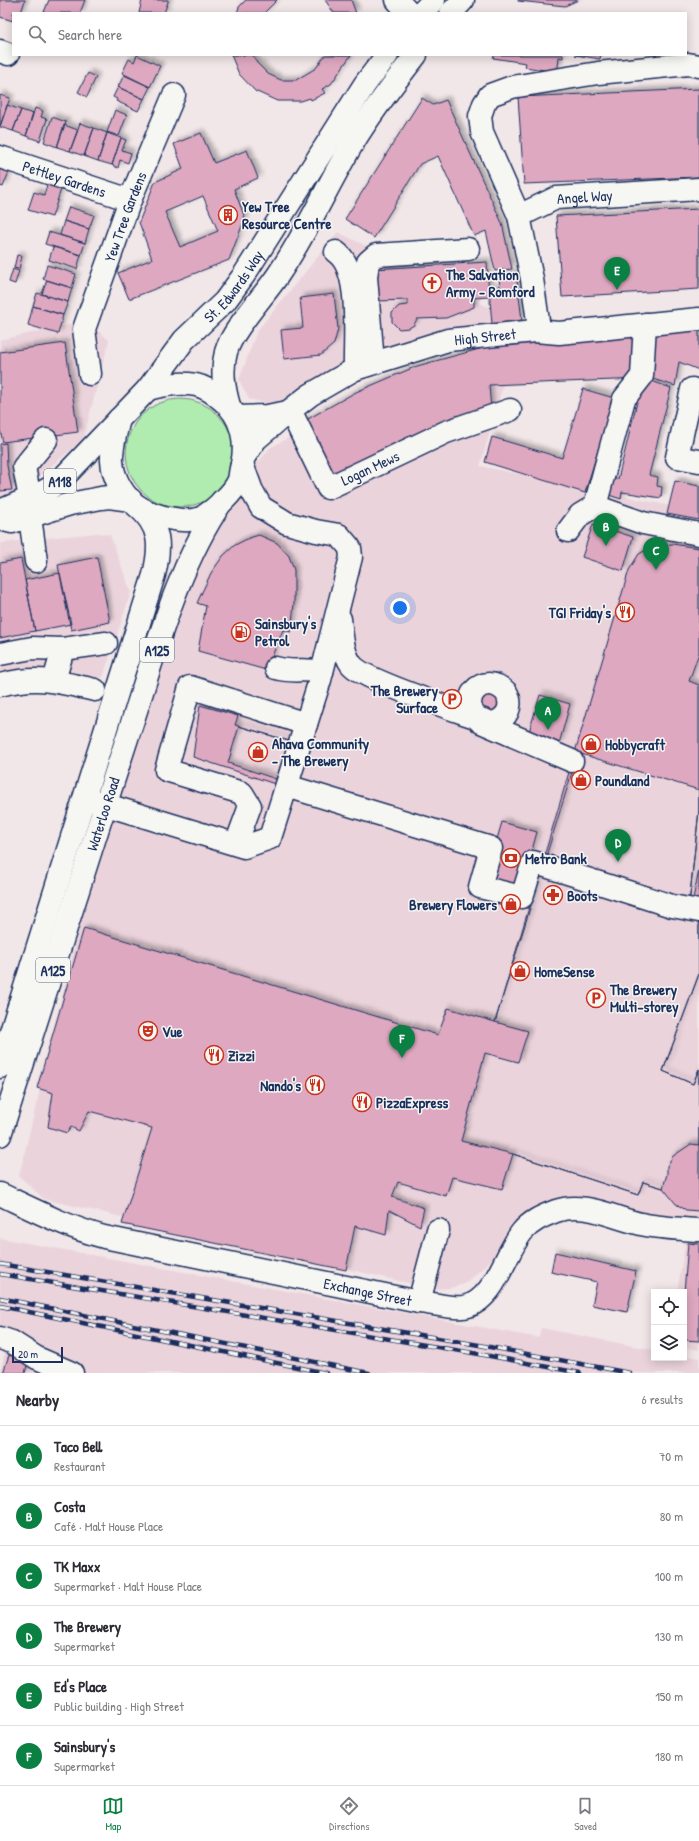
<!DOCTYPE html>
<html lang="en">
<head>
<meta charset="utf-8">
<style>
	body { margin:0; font-family:"Patrick Hand",sans-serif; background:#f2f2f3; color:#2b2b33 }
	.controls { position:absolute; right:12px; bottom:12px; display:grid; overflow:hidden; border-radius:0px; box-shadow:0 2px 10px #0003 }
	.controls button { width:36px; height:36px; display:grid; place-items:center; padding:0; border:0; border-bottom:1px solid #e1e1e2; background:#fff; color:#2b2b33; font:20px sans-serif }
	.scale { position:absolute; left:12px; bottom:10px; width:51px; box-sizing:border-box; padding-left:4px; border:2px solid #1b2f5e; border-top:0; font-size:11px; line-height:14px; white-space:nowrap; color:#1b2f5e; -webkit-text-stroke:3px #f6f6f2; paint-order:stroke }
	.you { position:absolute; left:400px; top:608px; width:14px; height:14px; margin:-10px; border:3px solid #fff; border-radius:50%; background:#1a73e8; box-shadow:0 0 0 6px #1a73e833 }
	.badge { display:grid; place-items:center; width:26px; height:26px; border-radius:50%; background:#0b8043; color:#fff; font-size:13px; font-weight:700 }
	.pin { position:absolute; translate:-50% -33px; filter:drop-shadow(0 1px 2px #0008) }
	.pin::after { content:''; position:absolute; top:21px; width:14px; height:12px; background:inherit; clip-path:polygon(0 0,100% 0,50% 100%) }
	.list { margin:0; padding:0; list-style:none }
	h2 { display:flex; justify-content:space-between; align-items:center; height:52px; margin:0; padding:0 16px; font-size:17px }
	h2 small { font-size:13px; font-weight:400; color:#7c7c81 }
	.list li { display:grid; grid-template-columns:26px 1fr auto; gap:12px; align-items:center; box-sizing:border-box; height:60px; padding:0 16px; border-top:1px solid #e1e1e2 }
	.list b { display:block; font-size:15px; white-space:nowrap }
	.list p { margin:0; font-size:13px; white-space:nowrap; color:#7c7c81 }
	.list em { font-size:13px; font-style:normal; color:#7c7c81 }
	.icon { flex:none; width:22px; height:22px; fill:none; stroke:currentColor; stroke-width:2; stroke-linecap:round; stroke-linejoin:round }
	.map { position:relative; flex:none; width:699px; height:1373px; overflow:hidden }
	.search { position:absolute; background:#fff; box-shadow:0 2px 10px #0003; left:12px; right:12px; top:12px; height:44px; display:flex; align-items:center; gap:10px; box-sizing:border-box; padding:0 14px; border-radius:0px; color:#7c7c81; font-size:15px }
	.sheet { height:412px; background:#fff }
	nav { display:flex; justify-content:space-around; align-items:center; box-sizing:border-box; height:56px; border-top:1px solid #e1e1e2; background:#fff; font-size:11px; color:#7c7c81 }
	nav a { display:grid; justify-items:center; gap:2px }
	nav .on { color:#0b8043 }
	.map>svg:first-child { display:block }
</style>
</head>
<body>
<div class="map">
<svg width="699" height="1373" viewBox="0 0 699 1373">
	<defs>
		<filter id="shadow"><feDropShadow dx="3.5" dy="-3.5" stdDeviation="2" flood-color="#0004"/></filter>
	</defs>
	<rect width="100%" height="100%" fill="#f1e6e8"/>
	<filter id="ink" filterUnits="userSpaceOnUse"><feTurbulence type="fractalNoise" baseFrequency=".025" numOctaves="2"/><feDisplacementMap in="SourceGraphic" scale="8" xChannelSelector="R" yChannelSelector="G"/><feConvolveMatrix kernelMatrix="1 2 1 2 8 2 1 2 1" color-interpolation-filters="sRGB"/></filter>
	<g filter="url(#ink)">
		<path fill="#ebd3dc" d="M338,232L522,324L344,362L281,407L249,399L239,380L257,331Z
			M86,321L109,340L83,440L17,494L0,496V340Z
			M513,351L480,466L699,512V1350L684,1347V1292H677L685,1246L672,1228L574,1208L532,1222L473,1277L461,1285L450,1288L434,1289L44,1199L19,1176L83,912L198,536L270,448L372,392Z
			M97,533L110,535L131,592L103,677L0,687V543Z
			M0,1238L539,1338L541,1328L654,1350V1358H684V1355L699,1358V1373H0L5,1352L0,1350Z"/>
		<path fill="#b0ebaf" stroke="#668d86" d="M126 453a54 54 0 1 1 108 0a54 54 0 1 1-108 0Z"/>
		<path fill="#dea8c0" stroke="#1b2f5e" fill-rule="evenodd" filter="url(#shadow)" d="M0,0H25L21,13H13V21L0,17Z
			M49,0H85L80,13H48L44,12Z
			M142,0H168V2L164,13H139Z
			M246,0H277L264,13H237L239,7Z
			M325,0H351L356,13H334Z
			M578,0L565,6L518,1V0Z
			M137,55L160,66L150,87L122,73L129,59L134,62Z
			M231,55H253L257,63L268,74L281,80H296L316,68L325,55H351L331,84L322,89L325,93L311,100L310,98L301,101H277L255,91L239,74Z
			M494,55H563V58L559,57L558,67L551,71L525,67L526,63L493,58Z
			M575,55H601L600,59Z
			M88,73L96,77L87,97L78,92Z
			M124,75L150,87L144,99L118,87Z
			M118,87L144,99L138,111L116,101L117,99L113,97Z
			M699,89V177L524,184L518,97Z
			M0,95L10,98L0,126Z
			M422,98L433,105L446,100L502,223L512,269L495,271L486,231L474,236L438,156L420,164L374,238L345,219Z
			M7,105L21,110L13,131L0,127Z
			M35,108L43,111L41,117L47,119L40,141L26,136Z
			M21,110L33,114L26,136L13,131Z
			M115,110L127,115L119,136L107,132Z
			M52,117L66,122L57,147L44,142Z
			M80,123L94,128L84,156L70,151Z
			M64,125L78,130L70,151L57,147Z
			M94,128L107,133L98,161L84,156Z
			M107,133L121,138L112,165L98,161Z
			M201,133L214,163L247,150L258,178L234,189L245,218L229,260L129,299L118,273L152,259L139,222L155,182L183,169L174,144ZM203,196L218,231L180,247L165,212Z
			M121,138L126,140L122,150L131,153L128,163L120,160L118,168L112,165Z
			M0,169L9,172L3,187L0,186Z
			M47,185L61,189L52,217L28,210L34,192L44,195Z
			M69,207L94,215L89,229L64,221Z
			M699,209V289L562,297L556,216Z
			M64,221L89,229L85,243L60,235Z
			M49,232L85,243L81,255L45,244Z
			M53,247L81,255L77,269L49,260Z
			M17,255L22,256L19,269L14,268Z
			M487,262L489,297L474,298V307L446,318L417,319L414,325L409,328L399,329L392,322V313L399,306L408,305V300L377,301L375,269Z
			M47,265L76,274L72,288L43,279Z
			M13,269L19,271L15,284L9,282Z
			M516,273L522,320L492,324L489,288H500L499,275Z
			M47,280L72,288L68,302L42,294Z
			M37,293L68,302L63,315L33,306Z
			M334,294L338,329L334,344L321,355L284,359L281,330L303,328L300,298Z
			M33,306L63,315L58,334L28,325Z
			M699,328V370L679,362L675,386L643,376L651,333Z
			M636,333L640,379L489,385L491,410L438,423L331,482L299,424L356,392L417,366L505,342Z
			M65,343L78,432L3,442L0,430V352Z
			M643,378L671,388L649,475L658,477L657,486L662,487L661,498L622,492L621,499L609,495L611,479H618Z
			M583,389L614,398L585,493L485,462L492,437L562,458Z
			M6,443L7,466L12,490L0,491V444Z
			M675,481L699,486V520L667,514Z
			M593,524L633,537L623,571L582,557Z
			M259,535L277,543L289,556L294,570V604L291,632L283,630L266,670L198,651L206,606L197,603L211,573L223,556L235,545L249,538Z
			M672,544L699,548V653L689,681L699,685V810L688,914L699,916V974L663,1071L693,1084L699,1069V1211L686,1210L676,1204L663,1188L643,1182L638,1195L513,1154L502,1189L452,1177L446,1196L398,1182L392,1197L424,1208L420,1226L389,1210L386,1235L355,1226L346,1270L122,1224L152,1128L89,1111L79,1131L71,1127L67,1133L48,1127L53,1093L37,1088L84,928L438,1035L448,1008L495,1022L629,570L639,554L653,546Z
			M97,557L110,622L71,630L58,565Z
			M21,559L35,631L0,638V563Z
			M60,573L71,624L35,631L25,580Z
			M482,689L502,699L495,717H480Z
			M540,695L570,704L559,744L528,735Z
			M200,705L238,716L235,725L289,741L275,784L193,757Z
			M239,726L289,741L276,779L228,763Z
			M578,753L699,790V810L688,914L699,916V974L663,1071L693,1084L699,1069V1145L691,1144L673,1156L667,1166V1174L663,1188L643,1182L638,1195L513,1154L461,1141L485,1053L518,1062L528,1031L495,1022Z
			M502,822L537,832L520,893L484,884Z
			M699,870V900L693,899Z
			M688,1243L699,1244V1341L684,1340V1293Z
			M555,1252L636,1271L627,1312L592,1305L597,1282L551,1272Z
			M9,1355L28,1362L25,1373H3Z"/>
		<g fill="none" stroke-linecap="round" stroke-linejoin="round">
			<g stroke="#1b2f5e" stroke-width="25">
				<g id="minor">
					<path d="M397,0L409,13"/>
					<path d="M0,51L8,54"/>
					<path id="s1" d="M0,157L130,200"/>
					<path id="s2" d="M519,216L556,198L699,189"/>
					<path d="M336,252C362,270 354,340 355,369"/>
					<path d="M645,324L642,376L624,399L595,506L643,523L699,534"/>
					<path d="M535,331L538,321L532,279L519,216L482,132L480,116L484,104L490,95L512,87L598,73L688,64L699,66"/>
					<path d="M373,363L366,277L368,262L376,255L468,249"/>
					<path id="s3" d="M90,374L84,329L130,200L174,95"/>
					<path d="M692,389L677,457L699,461"/>
					<path id="s4" d="M510,410L446,432L328,488L295,420L288,412L310,395L355,369L448,340L535,331L559,333L699,319"/>
					<path d="M237,417L267,416L288,412L256,439L244,457"/>
					<path d="M30,498L24,467L46,440"/>
					<path d="M30,517L36,561"/>
					<path d="M568,531L580,515L595,506"/>
					<path d="M340,619C342,634 342,651 351,664C361,679 453,709 475,717L492,723C507,720 514,706 506,692C483,669 454,701 481,722L572,761"/>
					<path d="M0,654L32,648L63,649"/>
					<path d="M276,668C291,673 305,668 322,672"/>
					<path d="M54,681L63,649L106,643"/>
					<path d="M0,685C38,675 58,682 95,690"/>
					<path d="M287,786L491,848L480,887L522,897L533,862L672,906L699,911"/>
					<path d="M87,799L244,847L270,838L320,680L351,557L350,548L339,535L316,531L287,523L261,507L252,491L242,464"/>
					<path d="M236,844L250,806L242,793L166,770L190,687L306,724"/>
					<path id="s5" d="M0,1194C34,1210 67,1227 104,1237L419,1302C433,1303 451,1309 464,1307C495,1301 505,1253 522,1232C531,1221 543,1216 556,1211C583,1201 614,1218 641,1224C660,1228 680,1229 699,1230"/>
					<path d="M419,1302L438,1230"/>
					<path d="M0,1338L12,1342L37,1358L72,1373"/>
				</g>
			</g>
			<g stroke="#1b2f5e" stroke-width="25">
				<g id="major">
					<path d="M421,13L434,0"/>
					<path d="M451,13L463,0"/>
					<path d="M229,406C224,388 221,371 226,352C232,330 264,296 278,275C306,234 326,188 351,146C370,114 393,84 416,55"/>
					<path d="M119,419C116,432 111,448 112,461C113,478 124,498 139,507C153,516 187,525 203,517C215,509 233,494 239,480C240,476 240,470 242,465C247,441 242,416 222,400C214,393 206,387 196,385C179,382 164,385 148,389"/>
					<path id="s6" d="M0,511L39,494L57,484L148,389L184,340L225,301L244,275L365,84L387,55"/>
					<path d="M0,519L12,522L70,504L101,498L109,497L131,500"/>
					<path d="M0,1067L154,575C161,546 161,526 137,506"/>
					<path id="s7" d="M0,1135C43,999 86,864 130,729C156,651 176,569 222,501"/>
				</g>
			</g>
			<use href="#minor" stroke="#f6f6f2" stroke-width="22"/>
			<use href="#major" stroke="#f6f6f2" stroke-width="22"/>
			<g stroke="#1b2f5e" stroke-width="4.5">
				<path id="rail" d="M0,1264L479,1345L630,1373
					M0,1274L479,1354L580,1373
					M0,1298L369,1373
					M0,1306L326,1373"/>
			</g>
			<use href="#rail" stroke="#f6f6f2" stroke-width="3" stroke-dasharray="9" stroke-linecap="butt"/>
		</g>
	</g>
	<defs>
		<g id="building-ring" transform="scale(1)"><circle r="9.5" fill="#f6f6f2" stroke="#c8321e" stroke-width="1.5"/><path d="M-4-6H4V6H1V3H-1V6H-4ZM-2.5-4.3h1.7v1.8h-1.7ZM.8-4.3h1.7v1.8H.8ZM-2.5-1h1.7V.8h-1.7ZM.8-1h1.7V.8H.8Z" fill="#c8321e"/></g>
		<g id="church-ring" transform="scale(1)"><circle r="9.5" fill="#f6f6f2" stroke="#c8321e" stroke-width="1.5"/><path d="M-1.2-6h2.4v3.5h3.3v2.4h-3.3V6h-2.4V-.1h-3.3v-2.4h3.3Z" fill="#c8321e"/></g>
		<g id="restaurant-ring" transform="scale(1)"><circle r="9.5" fill="#f6f6f2" stroke="#c8321e" stroke-width="1.5"/><path d="M-5-6h1v4h1v-4h1v4h1v-4h1v5L-1.5 .5V6h-2V.5L-5-1ZM5-6V6H3V1.5H1.5Q1.5-4 5-6Z" fill="#c8321e"/></g>
		<g id="fuel-ring" transform="scale(1)"><circle r="9.5" fill="#f6f6f2" stroke="#c8321e" stroke-width="1.5"/><path d="M-5.5-6h7V0h2V4h1.3V-2.5L3-4.5l.8-.8L6-3V5H2.5V1h-1V6h-7ZM-4.2-4.7v3.2H.2V-4.7Z" fill="#c8321e"/></g>
		<g id="parking-ring" transform="scale(1)"><circle r="9.5" fill="#f6f6f2" stroke="#c8321e" stroke-width="1.5"/><path d="M-3.5-5.5H1a3.5 3.5 0 0 1 0 7H-1V5.5H-3.5ZM-1-3.4V-.6H.8a1.4 1.4 0 0 0 0-2.8Z" fill="#c8321e"/></g>
		<g id="shop-ring" transform="scale(1)"><circle r="9.5" fill="#f6f6f2" stroke="#c8321e" stroke-width="1.5"/><path d="M-5-2.5h2.3a2.7 3.5 0 0 1 5.4 0H5L5.5 6h-11ZM-1.5-2.5h3a1.5 2.3 0 0 0-3 0Z" fill="#c8321e"/></g>
		<g id="bank-ring" transform="scale(1)"><circle r="9.5" fill="#f6f6f2" stroke="#c8321e" stroke-width="1.5"/><path d="M-6-4H6V4H-6ZM0-2.3a2.3 2.3 0 1 0 0 4.6a2.3 2.3 0 1 0 0-4.6Z" fill="#c8321e"/></g>
		<g id="pharmacy-ring" transform="scale(1)"><circle r="9.5" fill="#f6f6f2" stroke="#c8321e" stroke-width="1.5"/><path d="M-2-6h4v4h4v4h-4v4h-4v-4h-4v-4h4Z" fill="#c8321e"/></g>
		<g id="theatre-ring" transform="scale(1)"><circle r="9.5" fill="#f6f6f2" stroke="#c8321e" stroke-width="1.5"/><path d="M-5-5.5Q0-4 5-5.5V0Q5 5 0 6Q-5 5-5 0ZM-3.3-2.5H-1v1.5H-3.3ZM1-2.5H3.3v1.5H1ZM-2.8 1Q0 5.5 2.8 1Z" fill="#c8321e"/></g>
	</defs>
	<g fill-rule="evenodd">
		<use href="#building-ring" x="228" y="215"/>
		<use href="#church-ring" x="432" y="283"/>
		<use href="#restaurant-ring" x="625" y="612"/>
		<use href="#fuel-ring" x="241" y="632"/>
		<use href="#parking-ring" x="452" y="699"/>
		<use href="#shop-ring" x="591" y="744"/>
		<use href="#shop-ring" x="258" y="752"/>
		<use href="#shop-ring" x="581" y="780"/>
		<use href="#bank-ring" x="511" y="858"/>
		<use href="#pharmacy-ring" x="553" y="895"/>
		<use href="#shop-ring" x="511" y="904"/>
		<use href="#shop-ring" x="520" y="971"/>
		<use href="#parking-ring" x="596" y="998"/>
		<use href="#theatre-ring" x="148" y="1031"/>
		<use href="#restaurant-ring" x="214" y="1055"/>
		<use href="#restaurant-ring" x="315" y="1085"/>
		<use href="#restaurant-ring" x="362" y="1102"/>
	</g>
	<g text-anchor="middle" dominant-baseline="central" stroke-width="3" stroke-linejoin="round" paint-order="stroke">
		<g fill="#f6f6f2" stroke="#5d6b8a" stroke-width="1">
			<rect x="44" y="469" width="32" height="24" rx="3"/>
			<rect x="140" y="638" width="34" height="24" rx="3"/>
			<rect x="36" y="958" width="34" height="24" rx="3"/>
		</g>
		<g font-size="14" font-weight="bold" fill="#1b2f5e">
			<text x="60" y="481">A118</text>
			<text x="157" y="650">A125</text>
			<text x="53" y="970">A125</text>
		</g>
		<g font-size="15" fill="#1b2f5e" stroke="#f6f6f2">
			<text stroke="none"><textPath href="#s1" startOffset="68">Pettley Gardens</textPath></text>
			<text stroke="none"><textPath href="#s2" startOffset="70">Angel Way</textPath></text>
			<text stroke="none"><textPath href="#s3" startOffset="165">Yew Tree Gardens</textPath></text>
			<text stroke="none"><textPath href="#s6" startOffset="329">St. Edwards Way</textPath></text>
			<text stroke="none"><textPath href="#s4" startOffset="499">High Street</textPath></text>
			<text transform="translate(370 468) rotate(-25)">Logan Mews</text>
			<text stroke="none"><textPath href="#s7" startOffset="337">Waterloo Road</textPath></text>
			<text stroke="none"><textPath href="#s5" startOffset="382">Exchange Street</textPath></text>
		</g>
		<g font-size="15" font-weight="bold" fill="#1b2f5e" stroke="#f6f6f2" text-anchor="start">
			<text x="242" y="206">Yew Tree<tspan x="242" dy="17">Resource Centre</tspan></text>
			<text x="446" y="274">The Salvation<tspan x="446" dy="17">Army - Romford</tspan></text>
			<text x="611" y="612" text-anchor="end">TGI Friday's</text>
			<text x="255" y="623">Sainsbury's<tspan x="255" dy="17">Petrol</tspan></text>
			<text x="438" y="690" text-anchor="end">The Brewery<tspan x="438" dy="17">Surface</tspan></text>
			<text x="272" y="743">Ahava Community<tspan x="272" dy="17">- The Brewery</tspan></text>
			<text x="605" y="744">Hobbycraft</text>
			<text x="595" y="780">Poundland</text>
			<text x="525" y="858">Metro Bank</text>
			<text x="567" y="895">Boots</text>
			<text x="497" y="904" text-anchor="end">Brewery Flowers</text>
			<text x="534" y="971">HomeSense</text>
			<text x="610" y="989">The Brewery<tspan x="610" dy="17">Multi-storey</tspan></text>
			<text x="162" y="1031">Vue</text>
			<text x="228" y="1055">Zizzi</text>
			<text x="301" y="1085" text-anchor="end">Nando's</text>
			<text x="376" y="1102">PizzaExpress</text>
		</g>
	</g>
</svg>
<div class="controls">
<button><svg class="icon" aria-label="locate" viewBox="0 0 24 24"><circle cx="12" cy="12" r="6"/><path d="M12 2v4M12 18v4M2 12h4M18 12h4"/></svg></button>
<button><svg class="icon" aria-label="layers" viewBox="0 0 24 24"><path d="M12 4l9 5-9 5-9-5zM3 14l9 5 9-5"/></svg></button>
</div>
<div class="scale">20 m</div>
<div class="you"></div>
<div class="pin badge" style="left:548px;top:730px">A</div>
<div class="pin badge" style="left:606px;top:546px">B</div>
<div class="pin badge" style="left:656px;top:570px">C</div>
<div class="pin badge" style="left:618px;top:862px">D</div>
<div class="pin badge" style="left:617px;top:290px">E</div>
<div class="pin badge" style="left:402px;top:1058px">F</div>
<div class="search"><svg class="icon" aria-label="search" viewBox="0 0 24 24"><circle cx="10" cy="10" r="6"/><path d="M15 15l6 6"/></svg>Search here</div>
</div>
<section class="sheet">
<h2>Nearby<small>6 results</small></h2>
<ul class="list">
<li><span class="badge">A</span><div><b>Taco Bell</b><p>Restaurant</p></div><em>70 m</em></li>
<li><span class="badge">B</span><div><b>Costa</b><p>Café · Malt House Place</p></div><em>80 m</em></li>
<li><span class="badge">C</span><div><b>TK Maxx</b><p>Supermarket · Malt House Place</p></div><em>100 m</em></li>
<li><span class="badge">D</span><div><b>The Brewery</b><p>Supermarket</p></div><em>130 m</em></li>
<li><span class="badge">E</span><div><b>Ed's Place</b><p>Public building · High Street</p></div><em>150 m</em></li>
<li><span class="badge">F</span><div><b>Sainsbury's</b><p>Supermarket</p></div><em>180 m</em></li>
</ul>
</section>
<nav>
<a class="on"><svg class="icon" aria-label="map" viewBox="0 0 24 24"><path d="M3 6l6-2 6 2 6-2v14l-6 2-6-2-6 2zM9 4v14M15 6v14"/></svg>Map</a>
<a><svg class="icon" aria-label="directions" viewBox="0 0 24 24"><path d="M12 3l9 9-9 9-9-9zM9 14v-3h6M13 9l2 2-2 2"/></svg>Directions</a>
<a><svg class="icon" aria-label="saved" viewBox="0 0 24 24"><path d="M7 4h10v16l-5-4-5 4z"/></svg>Saved</a>
</nav>
</body>
</html>
